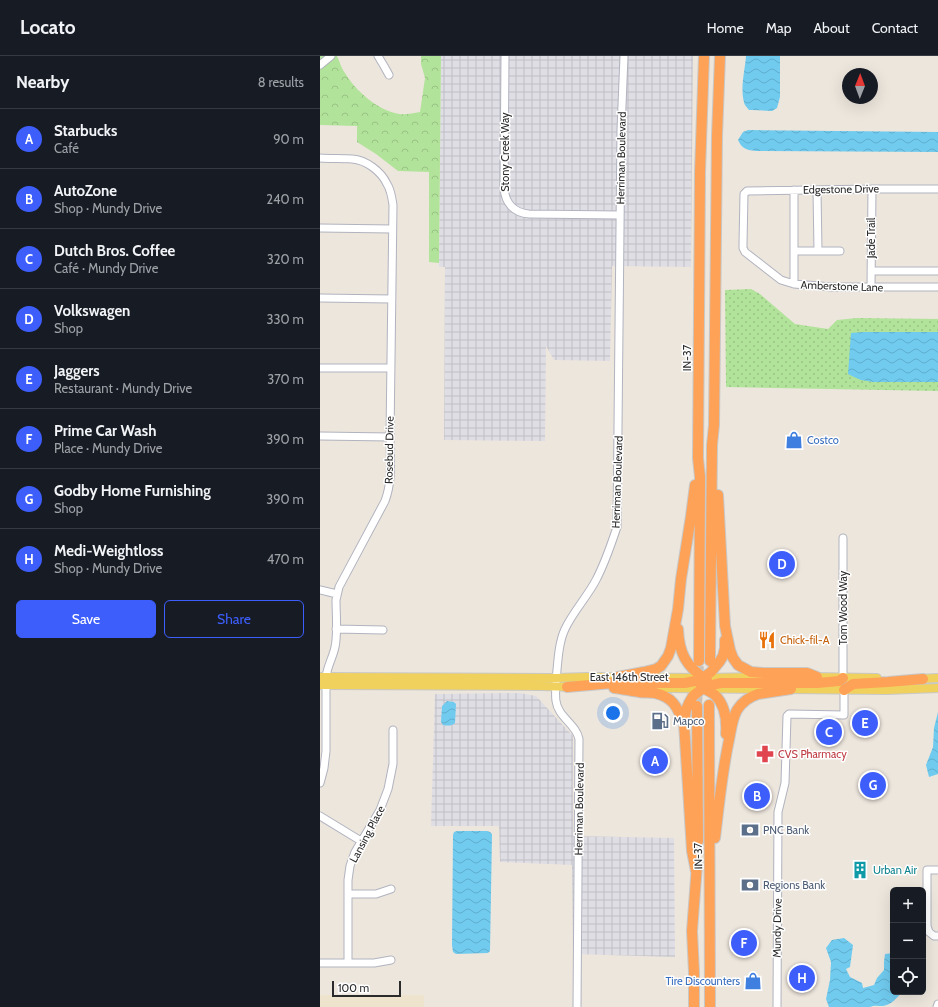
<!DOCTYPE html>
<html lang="en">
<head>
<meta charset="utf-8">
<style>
	body { margin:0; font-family:Cabin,sans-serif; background:#20242c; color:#f1f3f6 }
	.controls { position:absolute; right:12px; bottom:12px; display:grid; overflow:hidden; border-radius:6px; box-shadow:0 4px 16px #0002 }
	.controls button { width:36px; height:36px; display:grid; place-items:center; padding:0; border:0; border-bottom:1px solid #363941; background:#171b24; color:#f1f3f6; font:20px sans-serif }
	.compass { position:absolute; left:522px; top:12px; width:36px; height:36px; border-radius:50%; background:#171b24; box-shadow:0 4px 16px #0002; rotate:1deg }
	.scale { position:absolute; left:12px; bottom:10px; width:69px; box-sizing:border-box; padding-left:4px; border:2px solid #2b2b2b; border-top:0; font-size:11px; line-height:14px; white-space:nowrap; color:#2b2b2b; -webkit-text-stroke:3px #fff; paint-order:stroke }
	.you { position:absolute; left:293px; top:657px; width:14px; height:14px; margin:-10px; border:3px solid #fff; border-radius:50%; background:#1a73e8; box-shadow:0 0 0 6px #1a73e833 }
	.badge { display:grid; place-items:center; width:26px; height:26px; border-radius:50%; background:#3d5efa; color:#fff; font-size:13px; font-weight:700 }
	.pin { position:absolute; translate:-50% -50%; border:2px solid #fff; box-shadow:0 1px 4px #0006 }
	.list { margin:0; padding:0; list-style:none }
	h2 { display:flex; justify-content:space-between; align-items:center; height:52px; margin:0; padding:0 16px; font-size:17px }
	h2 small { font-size:13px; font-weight:400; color:#9ea1a6 }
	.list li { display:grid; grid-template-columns:26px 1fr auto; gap:12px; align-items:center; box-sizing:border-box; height:60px; padding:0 16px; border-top:1px solid #363941 }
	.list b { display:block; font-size:15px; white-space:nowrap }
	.list p { margin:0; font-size:13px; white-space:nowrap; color:#9ea1a6 }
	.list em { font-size:13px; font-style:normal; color:#9ea1a6 }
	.actions { display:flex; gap:8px; padding:12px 16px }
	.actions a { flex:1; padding:9px 0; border:1px solid #3d5efa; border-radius:6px; text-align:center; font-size:14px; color:#3d5efa }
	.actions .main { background:#3d5efa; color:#fff }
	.icon { flex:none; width:22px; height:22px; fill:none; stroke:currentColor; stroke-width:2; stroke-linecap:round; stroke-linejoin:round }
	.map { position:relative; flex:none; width:618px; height:951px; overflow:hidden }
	header { display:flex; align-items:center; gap:24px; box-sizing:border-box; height:56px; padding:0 20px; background:#171b24; border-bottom:1px solid #363941 }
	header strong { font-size:19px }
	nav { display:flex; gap:22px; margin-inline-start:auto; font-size:14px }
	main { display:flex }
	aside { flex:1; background:#171b24 }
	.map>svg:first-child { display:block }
</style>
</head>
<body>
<header>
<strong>Locato</strong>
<nav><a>Home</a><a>Map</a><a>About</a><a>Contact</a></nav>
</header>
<main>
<aside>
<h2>Nearby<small>8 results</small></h2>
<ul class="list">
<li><span class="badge">A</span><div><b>Starbucks</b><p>Café</p></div><em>90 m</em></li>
<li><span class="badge">B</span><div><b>AutoZone</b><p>Shop · Mundy Drive</p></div><em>240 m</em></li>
<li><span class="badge">C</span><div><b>Dutch Bros. Coffee</b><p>Café · Mundy Drive</p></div><em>320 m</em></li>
<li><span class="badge">D</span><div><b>Volkswagen</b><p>Shop</p></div><em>330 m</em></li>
<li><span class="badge">E</span><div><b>Jaggers</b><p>Restaurant · Mundy Drive</p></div><em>370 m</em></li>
<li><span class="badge">F</span><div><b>Prime Car Wash</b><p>Place · Mundy Drive</p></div><em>390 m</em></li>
<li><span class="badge">G</span><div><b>Godby Home Furnishing</b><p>Shop</p></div><em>390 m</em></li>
<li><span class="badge">H</span><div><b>Medi-Weightloss</b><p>Shop · Mundy Drive</p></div><em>470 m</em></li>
</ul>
<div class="actions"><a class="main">Save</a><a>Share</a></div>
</aside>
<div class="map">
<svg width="618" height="951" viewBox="0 0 618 951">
	<defs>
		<pattern id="industrial-grid" width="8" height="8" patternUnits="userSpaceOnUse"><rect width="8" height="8" fill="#e0dee5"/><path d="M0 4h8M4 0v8" fill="none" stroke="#c0bfc5"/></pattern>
		<pattern id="grass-dots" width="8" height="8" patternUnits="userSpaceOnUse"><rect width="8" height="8" fill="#b2e39a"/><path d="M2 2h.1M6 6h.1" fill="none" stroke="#99c385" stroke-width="1.8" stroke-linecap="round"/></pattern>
		<pattern id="forest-crowns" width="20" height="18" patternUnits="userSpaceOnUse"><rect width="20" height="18" fill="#b2e39a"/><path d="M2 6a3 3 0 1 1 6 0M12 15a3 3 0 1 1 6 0" fill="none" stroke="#99c385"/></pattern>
		<pattern id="water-waves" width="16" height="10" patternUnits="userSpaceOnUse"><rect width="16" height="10" fill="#70cbef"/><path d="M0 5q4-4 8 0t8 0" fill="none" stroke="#61aecd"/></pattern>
	</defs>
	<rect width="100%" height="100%" fill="#ede6dd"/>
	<path fill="url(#industrial-grid)" d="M121,0H373L371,211L292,210L290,305L234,304L226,290L225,385L124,384L125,211H119Z
		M200,637L216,640L253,680V780L354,782L355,901L253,898L252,809L180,806L179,770H111L115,638Z"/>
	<path fill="#eee4cd" d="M0,939H104V951H0Z"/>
	<path fill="url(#grass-dots)" d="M431,233L440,238L475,268L508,273L517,264L537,262L618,263V276H543L553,326H618V335L406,331L405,234Z"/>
	<path fill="url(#forest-crowns)" d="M0,0H17C20,6 21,12 25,17C36,35 57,54 79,58C86,59 93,57 100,56L105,22L101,8V0H121L119,207L109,206V116L78,115L56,98L37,86V70L0,69Z"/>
	<path fill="url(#water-waves)" d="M426,0H460V41L457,52L452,55L432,54H429C427,51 424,49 424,46C420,32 425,14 426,0Z
		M428,74L618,76V96L436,95C427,94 422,93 418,84L423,76Z
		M543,276H618V326H553L541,324L534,321L528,318L531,277Z
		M127,645L134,646L136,648L135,667C132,670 127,670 123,669L121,666L122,650Z
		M618,656V718L609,721L606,709L613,691L614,672Z
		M137,775H167L170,776L172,778L170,895L168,897L136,898L133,896L132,889L133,779L134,776Z
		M524,882L533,889L530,911L526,913L530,921L542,927L543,932L554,929L557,922L564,914V906L565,898L573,897V936H582C577,942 571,949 563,950C558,950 554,949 550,951H509L506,943L510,924L511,906L506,892L512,884Z"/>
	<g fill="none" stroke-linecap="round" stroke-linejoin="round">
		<path stroke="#c6c1b9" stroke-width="10" stroke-dasharray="10 5" stroke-linecap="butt" d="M377,650L379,605"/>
		<g stroke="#b1b3bf" stroke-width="9">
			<path id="minor" d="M58,0L64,10L69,19
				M185,0L184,132C185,147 194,157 209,158L300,159
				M0,9L11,0
				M0,102C10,103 21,102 32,103C46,104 61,115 67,128C71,134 72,142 73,149L70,381C70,402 73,424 65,445L19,531L16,544C16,558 18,577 15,591C13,601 7,611 6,621V695L4,712L0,727
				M618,133H552L427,135L424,138L423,188V192L425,196L461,224L474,228L512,231H618
				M474,134V228
				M0,172L72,173
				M474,195H498L497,134
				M498,195H520
				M551,215H618
				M551,231L552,133
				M0,242L71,243
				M0,312H71
				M0,380L70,381
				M0,534L17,538
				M16,573L63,574
				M523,622V482
				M0,760L41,785
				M618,814H607V870L609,876L614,880H618
				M28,838H56L71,833
				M0,907H54L71,904
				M28,907V824L30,810L35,796L60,754L68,733L73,708V674
				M257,951L259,683C256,668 238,661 236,645C235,638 236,631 236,624C238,607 238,588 245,573C253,556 267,541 276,524C285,507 291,489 297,471L301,74L304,0
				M457,951L458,756L465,727L467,660L469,658L524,659V634
				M617,951L618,948"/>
		</g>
		<g stroke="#c8c8c8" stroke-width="10">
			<path id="major" d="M0,621L236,622L267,621L383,622L441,621
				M491,621L557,622
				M599,623L618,622
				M0,629L221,630L253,631
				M341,632L449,633
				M465,633L567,634L618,632"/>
		</g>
		<g stroke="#c8c8c8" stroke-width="12">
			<path id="highway" d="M398,439L405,570L410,594L413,602L418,609L431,616L444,617H487L497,621
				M358,573C359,597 366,611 387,624
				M379,605L380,421L378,402L380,116L384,0
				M390,605L392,389L394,369L397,80L400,0
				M298,621L324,616L336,613L341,610L348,600L351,592L358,553L361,523L371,460L375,429
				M247,631L293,627H365L380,624L391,616L400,605L403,600L405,592V584
				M381,631C385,633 391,636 395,639C405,649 407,664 406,678
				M294,632C303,633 311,635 319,636C324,637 330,636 335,637C353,641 357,651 364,667
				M524,634L533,628L568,626L603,623
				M389,649L390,951
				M377,650L378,785
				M395,782C399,749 402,716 409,684C411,674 412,663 417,654C422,646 429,641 438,638L471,633
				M376,815L372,795L364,667L366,654L369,647L373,640L383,632L396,628L401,627H498L519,625L523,622
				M374,951V916L372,875L377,809"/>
		</g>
		<use href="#minor" stroke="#fff" stroke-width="7"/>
		<use href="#major" stroke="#f1d15e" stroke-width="8"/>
		<use href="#highway" stroke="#fea257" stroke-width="10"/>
	</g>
	<defs>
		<g id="shop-bare" transform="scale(1.38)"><path d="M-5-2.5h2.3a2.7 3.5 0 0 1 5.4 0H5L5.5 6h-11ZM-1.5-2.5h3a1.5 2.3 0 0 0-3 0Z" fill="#3f7fe0" stroke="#fff" stroke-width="2.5" paint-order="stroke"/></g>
		<g id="restaurant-bare" transform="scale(1.38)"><path d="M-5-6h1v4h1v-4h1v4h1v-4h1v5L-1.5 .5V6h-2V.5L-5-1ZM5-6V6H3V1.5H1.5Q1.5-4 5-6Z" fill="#e8710a" stroke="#fff" stroke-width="2.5" paint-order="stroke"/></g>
		<g id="fuel-bare" transform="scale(1.38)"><path d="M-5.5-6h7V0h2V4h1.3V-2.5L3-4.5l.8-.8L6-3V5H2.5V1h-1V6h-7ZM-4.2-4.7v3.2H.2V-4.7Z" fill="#5c6f8a" stroke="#fff" stroke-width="2.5" paint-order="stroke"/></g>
		<g id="pharmacy-bare" transform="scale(1.38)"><path d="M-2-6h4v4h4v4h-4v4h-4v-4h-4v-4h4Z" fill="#e0444e" stroke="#fff" stroke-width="2.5" paint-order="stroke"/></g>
		<g id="bank-bare" transform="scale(1.38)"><path d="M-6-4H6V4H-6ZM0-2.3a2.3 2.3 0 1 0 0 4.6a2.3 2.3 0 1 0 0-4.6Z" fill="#5c6f8a" stroke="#fff" stroke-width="2.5" paint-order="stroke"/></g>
		<g id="building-bare" transform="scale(1.38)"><path d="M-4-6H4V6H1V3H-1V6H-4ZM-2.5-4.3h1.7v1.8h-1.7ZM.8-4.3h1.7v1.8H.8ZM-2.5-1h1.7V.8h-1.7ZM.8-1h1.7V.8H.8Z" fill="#0f9aa8" stroke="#fff" stroke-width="2.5" paint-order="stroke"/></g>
	</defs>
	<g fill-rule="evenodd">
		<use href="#shop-bare" x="474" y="384"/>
		<use href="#restaurant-bare" x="447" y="584"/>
		<use href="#fuel-bare" x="340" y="665"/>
		<use href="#pharmacy-bare" x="445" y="698"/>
		<use href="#bank-bare" x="430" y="774"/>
		<use href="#building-bare" x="540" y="814"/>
		<use href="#bank-bare" x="430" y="829"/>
		<use href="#shop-bare" x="433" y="925"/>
	</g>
	<g text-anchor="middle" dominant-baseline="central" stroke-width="3" stroke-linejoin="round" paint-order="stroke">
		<g font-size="11" fill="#2b2b2b" stroke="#fff">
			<text transform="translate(185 96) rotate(-90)">Stony Creek Way</text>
			<text transform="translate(301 102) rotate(-89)">Herriman Boulevard</text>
			<text transform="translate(521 133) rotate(-1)">Edgestone Drive</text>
			<text transform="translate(551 182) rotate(-90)">Jade Trail</text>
			<text transform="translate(522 230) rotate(2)">Amberstone Lane</text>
			<text transform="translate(367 302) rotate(-90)">IN-37</text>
			<text transform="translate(69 394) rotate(-89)">Rosebud Drive</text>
			<text transform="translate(297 426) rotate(-88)">Herriman Boulevard</text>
			<text transform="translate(523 552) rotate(-90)">Tom Wood Way</text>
			<text x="309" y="621">East 146th Street</text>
			<text transform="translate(259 753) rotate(-89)">Herriman Boulevard</text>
			<text transform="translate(47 778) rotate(-62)">Lansing Place</text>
			<text transform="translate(378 800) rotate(-91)">IN-37</text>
			<text transform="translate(457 872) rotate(-89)">Mundy Drive</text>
		</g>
		<g font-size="11" fill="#366cbe" stroke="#fff" text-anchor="start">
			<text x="487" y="384">Costco</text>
			<text x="420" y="925" text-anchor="end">Tire Discounters</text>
		</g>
		<g font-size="11" fill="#c56008" stroke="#fff" text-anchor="start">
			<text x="460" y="584">Chick-fil-A</text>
		</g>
		<g font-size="11" fill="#4e5e75" stroke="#fff" text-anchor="start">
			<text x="353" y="665">Mapco</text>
			<text x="443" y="774">PNC Bank</text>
			<text x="443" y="829">Regions Bank</text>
		</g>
		<g font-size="11" fill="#be3a42" stroke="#fff" text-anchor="start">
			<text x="458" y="698">CVS Pharmacy</text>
		</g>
		<g font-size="11" fill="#0d838f" stroke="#fff" text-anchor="start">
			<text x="553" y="814">Urban Air</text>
		</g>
	</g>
</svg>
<div class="controls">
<button>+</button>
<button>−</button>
<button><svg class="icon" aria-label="locate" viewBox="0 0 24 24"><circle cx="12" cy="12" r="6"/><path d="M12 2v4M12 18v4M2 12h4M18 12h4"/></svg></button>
</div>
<svg class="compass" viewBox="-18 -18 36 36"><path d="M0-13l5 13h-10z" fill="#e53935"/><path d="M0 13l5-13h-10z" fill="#9ea1a6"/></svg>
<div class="scale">100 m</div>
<div class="you"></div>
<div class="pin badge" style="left:335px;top:705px">A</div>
<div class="pin badge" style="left:437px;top:740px">B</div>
<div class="pin badge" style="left:509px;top:676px">C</div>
<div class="pin badge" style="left:462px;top:508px">D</div>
<div class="pin badge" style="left:545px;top:667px">E</div>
<div class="pin badge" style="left:424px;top:887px">F</div>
<div class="pin badge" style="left:553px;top:729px">G</div>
<div class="pin badge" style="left:482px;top:922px">H</div>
</div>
</main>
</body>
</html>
